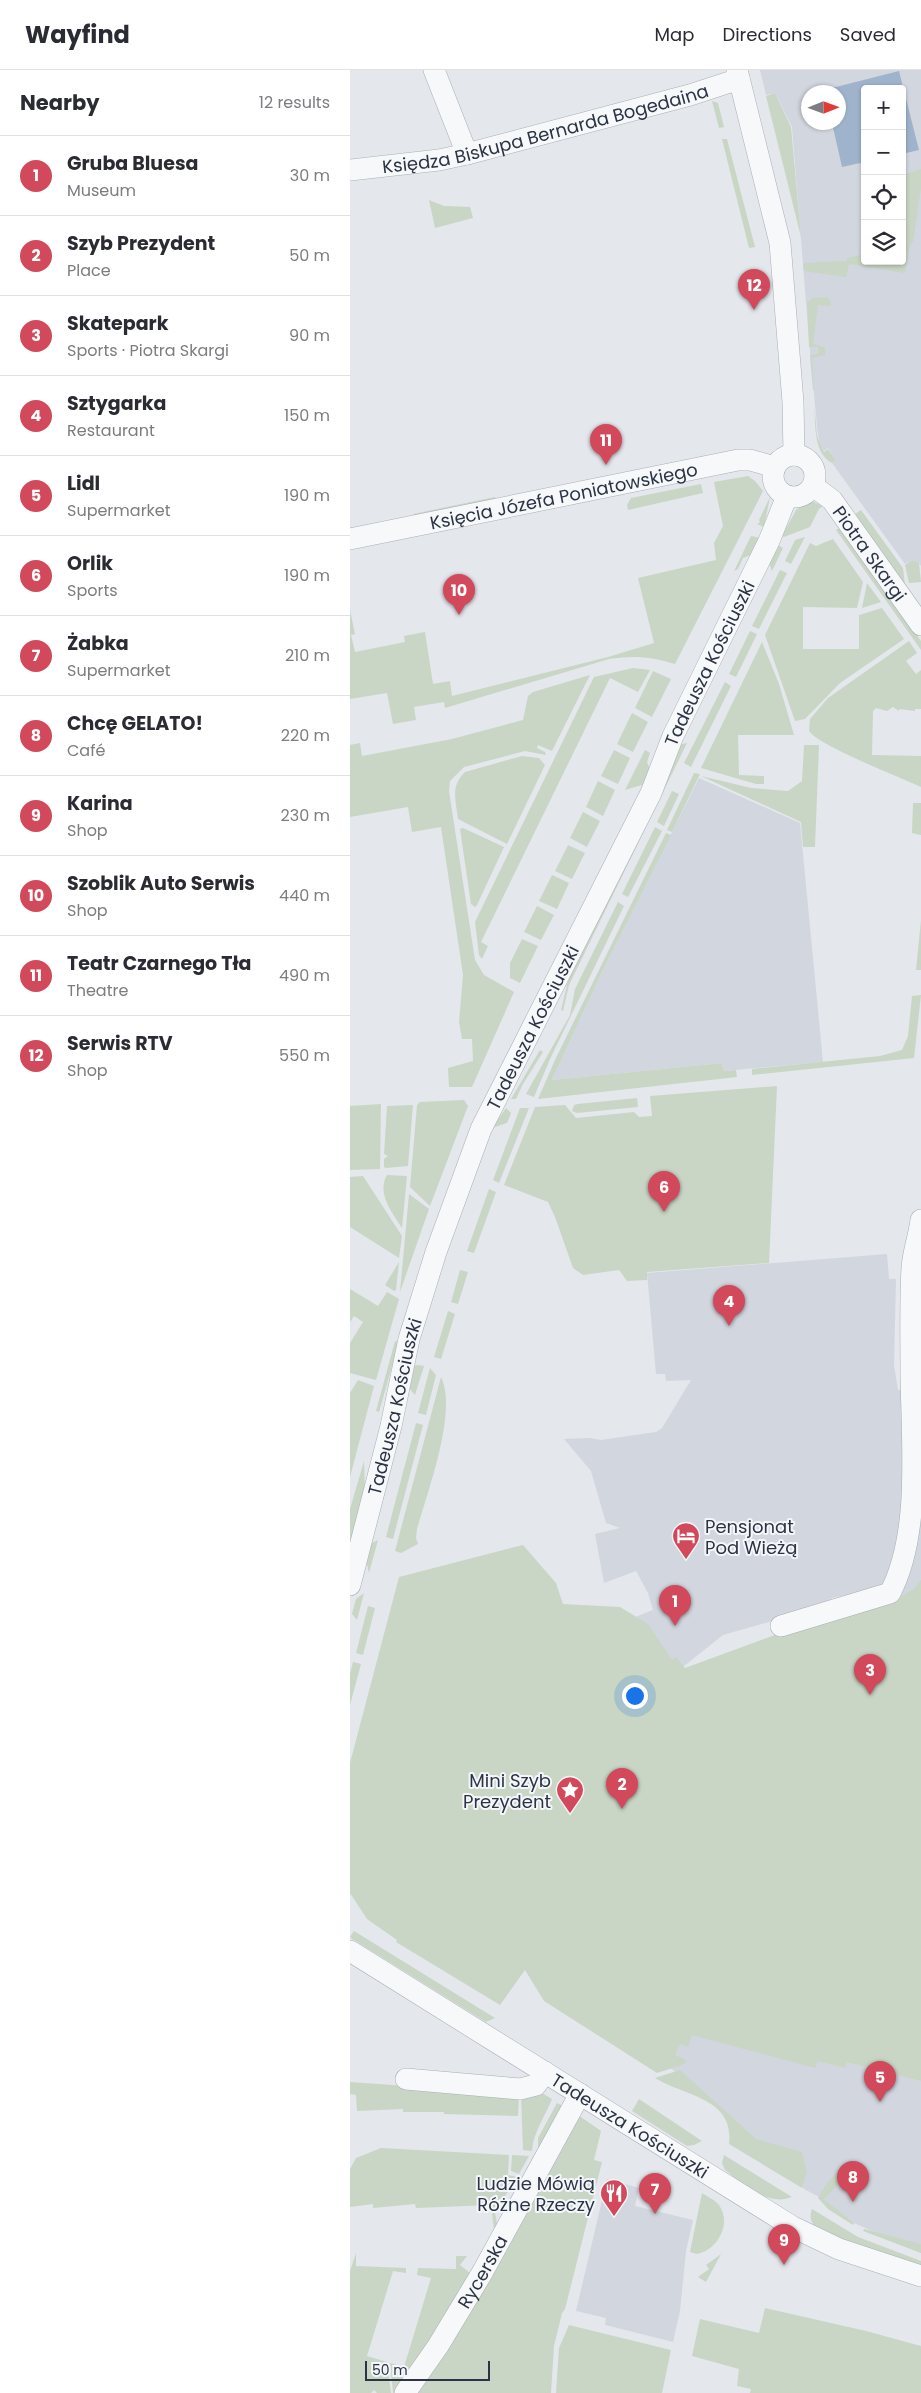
<!DOCTYPE html>
<html lang="en">
<head>
<meta charset="utf-8">
<style>
	body { margin:0; font-family:Poppins,sans-serif; background:#f7f7f7; color:#2b2b33 }
	.controls { position:absolute; right:15px; top:15px; display:grid; overflow:hidden; border-radius:5px; box-shadow:0 1px 4px #0004 }
	.controls button { width:45px; height:45px; display:grid; place-items:center; padding:0; border:0; border-bottom:1px solid #e1e1e2; background:#fff; color:#2b2b33; font:25px sans-serif }
	.compass { position:absolute; left:451px; top:15px; width:45px; height:45px; border-radius:50%; background:#fff; box-shadow:0 1px 4px #0004; rotate:89deg }
	.scale { position:absolute; left:15px; bottom:12px; width:125px; box-sizing:border-box; padding-left:5px; border:2px solid #2b3445; border-top:0; font-size:14px; line-height:18px; white-space:nowrap; color:#2b3445; -webkit-text-stroke:4px #f4f6f9; paint-order:stroke }
	.you { position:absolute; left:284px; top:1625px; width:18px; height:18px; margin:-12px; border:4px solid #fff; border-radius:50%; background:#1a73e8; box-shadow:0 0 0 8px #1a73e833 }
	.badge { display:grid; place-items:center; width:32px; height:32px; border-radius:50%; background:#d1495b; color:#fff; font-size:16px; font-weight:700 }
	.pin { position:absolute; translate:-50% -41px; filter:drop-shadow(0 1px 2px #0008) }
	.pin::after { content:''; position:absolute; top:26px; width:18px; height:15px; background:inherit; clip-path:polygon(0 0,100% 0,50% 100%) }
	.list { margin:0; padding:0; list-style:none }
	h2 { display:flex; justify-content:space-between; align-items:center; height:65px; margin:0; padding:0 20px; font-size:21px }
	h2 small { font-size:16px; font-weight:400; color:#7c7c81 }
	.list li { display:grid; grid-template-columns:32px 1fr auto; gap:15px; align-items:center; box-sizing:border-box; height:80px; padding:0 20px; border-top:1px solid #e1e1e2 }
	.list b { display:block; font-size:19px; white-space:nowrap }
	.list p { margin:0; font-size:16px; white-space:nowrap; color:#7c7c81 }
	.list em { font-size:16px; font-style:normal; color:#7c7c81 }
	.icon { flex:none; width:28px; height:28px; fill:none; stroke:currentColor; stroke-width:2; stroke-linecap:round; stroke-linejoin:round }
	.map { position:relative; flex:none; width:571px; height:2323px; overflow:hidden }
	header { display:flex; align-items:center; gap:30px; box-sizing:border-box; height:70px; padding:0 25px; background:#fff; border-bottom:1px solid #e1e1e2 }
	header strong { font-size:24px }
	nav { display:flex; gap:28px; margin-inline-start:auto; font-size:18px }
	main { display:flex }
	aside { flex:1; background:#fff }
	.map>svg:first-child { display:block }
</style>
</head>
<body>
<header>
<strong>Wayfind</strong>
<nav><a>Map</a><a>Directions</a><a>Saved</a></nav>
</header>
<main>
<aside>
<h2>Nearby<small>12 results</small></h2>
<ul class="list">
<li><span class="badge">1</span><div><b>Gruba Bluesa</b><p>Museum</p></div><em>30 m</em></li>
<li><span class="badge">2</span><div><b>Szyb Prezydent</b><p>Place</p></div><em>50 m</em></li>
<li><span class="badge">3</span><div><b>Skatepark</b><p>Sports · Piotra Skargi</p></div><em>90 m</em></li>
<li><span class="badge">4</span><div><b>Sztygarka</b><p>Restaurant</p></div><em>150 m</em></li>
<li><span class="badge">5</span><div><b>Lidl</b><p>Supermarket</p></div><em>190 m</em></li>
<li><span class="badge">6</span><div><b>Orlik</b><p>Sports</p></div><em>190 m</em></li>
<li><span class="badge">7</span><div><b>Żabka</b><p>Supermarket</p></div><em>210 m</em></li>
<li><span class="badge">8</span><div><b>Chcę GELATO!</b><p>Café</p></div><em>220 m</em></li>
<li><span class="badge">9</span><div><b>Karina</b><p>Shop</p></div><em>230 m</em></li>
<li><span class="badge">10</span><div><b>Szoblik Auto Serwis</b><p>Shop</p></div><em>440 m</em></li>
<li><span class="badge">11</span><div><b>Teatr Czarnego Tła</b><p>Theatre</p></div><em>490 m</em></li>
<li><span class="badge">12</span><div><b>Serwis RTV</b><p>Shop</p></div><em>550 m</em></li>
</ul>
</aside>
<div class="map">
<svg width="571" height="2323" viewBox="0 0 571 2323">
	<rect width="100%" height="100%" fill="#e4e7ec"/>
	<path fill="#d2d6de" fill-rule="evenodd" d="M410,0H571V496L569,493L562,490L555,494L482,393L486,390L478,378L474,381L471,376L468,366L460,282L442,57L425,23L416,25ZM515,19H552V191H515ZM458,22H488V52H458Z
		M349,708L450,753L473,992L374,1001L372,993L202,1010L252,902Z
		M571,1171V1509L564,1518L540,1533L495,1525L482,1528L476,1534L454,1542L373,1565L334,1596V1602L268,1554L303,1540L298,1523L286,1501L254,1513L245,1464L270,1458L256,1453L241,1401L214,1369L240,1368L251,1370L306,1362L312,1358L341,1310L316,1311L315,1304H306L297,1203L537,1184L539,1209H546L544,1295L548,1320L568,1319Z
		M334,1963L445,1967L571,1988V2183L504,2153L473,2129L454,2119L404,2068L355,2025L319,1997Z
		M257,2109L289,2118L285,2136L343,2150L336,2181L330,2241L323,2272L255,2255L256,2248L226,2241Z"/>
	<path fill="#c9d6c5" d="M425,23L441,57L451,167L416,26Z
		M362,31L368,33L374,57L369,58Z
		M372,69H377L405,177L399,178Z
		M571,99V118L563,172L560,175L555,203L499,194L496,207L454,201L453,194L455,193L497,191V188L515,184V191H552V105Z
		M79,130L94,136L120,137L123,148L85,158Z
		M477,227L480,230L481,236L468,235L463,274L475,277V285L462,288L464,320H463L460,285L468,284V277H459L457,233L463,228Z
		M464,331L467,366L474,382L478,379L486,390L482,393C462,382 466,352 464,331Z
		M398,406L405,411L413,421L325,594C302,587 284,585 259,589L95,638L94,632L64,637L66,650L43,654L37,623L0,629V540L5,564L1,565L5,582L55,572L54,566L75,562L83,614L100,611L102,626L258,587L304,573L288,508L366,490L364,473L373,456L364,412Z
		M351,414L353,423L278,440L277,435L281,428Z
		M145,427L146,429L64,446L63,444Z
		M420,427L414,457L407,454L410,452L409,450Z
		M456,432H464L473,436L469,439L460,457L434,467L432,466L446,440Z
		M511,440L553,498L555,515L505,444Z
		M490,458L571,571V580L486,460Z
		M401,466L411,468L403,484L393,488L388,499L384,501Z
		M455,467L441,494L435,491L445,470Z
		M483,469L513,512L507,538L453,537V579H509V545L532,538L554,569L490,613L455,649L445,651L415,565L460,473L466,476Z
		M428,475L433,478L422,501L419,493Z
		M562,490L569,493L571,512L559,513L555,495Z
		M430,500L437,503L409,559L402,556Z
		M517,513L531,532L512,538Z
		M400,561L407,564L386,607L379,604Z
		M559,571L567,583L556,591L566,604L571,600V639H565V641L549,639V641L543,637L537,641L526,638L523,641L522,685L571,686V717C550,707 469,676 459,661L460,649L478,628Z
		M412,572L429,614L444,665H388L389,705L414,706V714H406L351,698Z
		M283,598L300,600L288,622L260,608L131,872L138,876L132,889L129,885L125,852L244,607Z
		M303,601L321,609L302,647L285,638Z
		M240,605L202,681L188,675L187,678L195,682L196,685L175,681L114,697L100,711L99,721L125,890L134,905L164,922L122,1017H99L98,998L123,991L122,969H112L109,952L113,905L91,757L62,762L58,737L0,747V675L10,673L12,686L102,669L173,650L178,626L183,622Z
		M375,612L381,616L341,697L334,693Z
		M282,643L298,652L283,682L267,674Z
		M337,673L219,915L213,941L211,940L218,911L267,813L329,675Z
		M454,675H469L465,777H453L451,752L351,706L401,718L438,721L452,711Z
		M264,680L280,688L268,714L251,706Z
		M295,680L300,683L297,692L300,699L295,714L275,720Z
		M172,686L189,688L195,695L157,774L108,749C106,731 100,716 115,702Z
		M344,703L350,704L322,762L317,760Z
		M248,711L265,720L253,746L236,737Z
		M322,721L329,724L314,756L307,752Z
		M563,733H571V765L562,763Z
		M233,742L250,751L237,777L220,768Z
		M305,757L312,761L278,827L272,824Z
		M113,758L154,777L127,835L125,837L121,834L110,759Z
		M316,763L321,765L252,902L202,1010L372,993L374,1001L386,1000L387,1007L188,1029L205,990Z
		M218,775L235,783L222,809L205,801Z
		M202,805L219,813L207,839L189,831Z
		M268,832L274,836L201,987L184,1027L176,1024L220,945L225,919Z
		M187,836L204,845L191,870L174,862Z
		M571,850V900H566Z
		M172,869L188,876L170,913L160,908V893Z
		M571,925L564,988L402,1005V999L530,986L552,980L558,966L562,926Z
		M190,980L193,982L173,1014L166,1029H161Z
		M427,1016L419,1193L297,1202V1210L277,1211L269,1200L233,1205L223,1198L205,1147L198,1132L154,1115L185,1037L215,1035L226,1048L284,1042L289,1047L302,1046L300,1026Z
		M287,1028L288,1037L227,1043L222,1041L224,1035L228,1034Z
		M114,1030L118,1036L80,1136L60,1117L67,1035L70,1032Z
		M31,1034L30,1099L0,1100V1036Z
		M63,1035L58,1096L36,1098L34,1097V1089L38,1086L34,1084L37,1036Z
		M156,1038L161,1043L157,1053L142,1058Z
		M170,1038H179L149,1113L143,1110Z
		M37,1105L57,1106L52,1158C43,1144 26,1123 37,1105Z
		M13,1106L52,1166L49,1188L0,1157V1107Z
		M139,1119L146,1122L124,1183L117,1181Z
		M59,1124L79,1139L50,1222Z
		M49,1192L46,1220L44,1221L35,1215Z
		M110,1200L118,1202L108,1234L101,1232Z
		M0,1219L28,1236L37,1222L49,1229L26,1310L0,1303V1273L13,1252L4,1246L0,1252Z
		M98,1241L105,1244L91,1289L84,1287Z
		M45,1271L49,1272L29,1342L26,1341Z
		M67,1295L74,1296L65,1325L58,1317L62,1297Z
		M80,1298L86,1305L76,1345L68,1343Z
		M91,1307C108,1341 77,1423 67,1459L66,1468L68,1474L51,1483L45,1481Z
		M8,1310L24,1316L0,1407V1323Z
		M66,1353L73,1355L43,1469L36,1467Z
		M14,1391L15,1421L0,1480V1439Z
		M28,1470L19,1503L16,1490L20,1474Z
		M173,1475L206,1513L213,1534L270,1537L298,1554L322,1590L326,1587L335,1598L433,1562L540,1533L564,1518L571,1509V2011L497,1992L495,1998L468,1991L465,1998L342,1965L338,1977L330,1974L325,1985L336,1990L335,1994L307,2003L194,1931L175,1900L150,1935L46,1872L47,1870L17,1849L0,1823V1693L49,1507Z
		M14,1523L7,1550L2,1544L6,1529Z
		M18,1536L25,1538L13,1585L6,1583Z
		M3,1592L11,1594L0,1635V1604Z
		M4,1861L145,1948L136,1952L2,1869L0,1867Z
		M330,2000L406,2069L452,2082L457,2102L452,2118L379,2074C385,2028 334,2026 305,2008Z
		M0,2012L169,2024L168,2046L94,2044V2042H53V2039L7,2041L6,2025L0,2024Z
		M192,2023L202,2029C195,2047 183,2062 182,2081L173,2080L171,2024Z
		M289,2029L352,2071L344,2075L337,2076L282,2041Z
		M207,2033L213,2036L188,2081V2068Z
		M228,2045L251,2061L244,2090L252,2092L215,2239L212,2243L204,2276L201,2323H62Z
		M31,2078L159,2085L158,2105L167,2107L145,2142L147,2154L144,2160L141,2135L66,2138L65,2134L23,2138V2134L0,2137V2099L6,2088Z
		M162,2085L179,2086L169,2104L161,2101Z
		M374,2085L442,2127C418,2137 393,2114 375,2100L372,2093Z
		M503,2100L474,2129L504,2153L503,2155L478,2139L468,2128C477,2113 483,2100 503,2100Z
		M352,2123C358,2127 365,2130 369,2135C382,2153 368,2180 347,2184L340,2182Z
		M462,2139L508,2167L571,2191V2196C551,2189 474,2166 463,2154C460,2149 460,2144 462,2139Z
		M514,2159L571,2174V2183L513,2161Z
		M6,2183V2196L56,2198V2203L43,2201L17,2286L37,2292L41,2323H27L24,2320L21,2323H0V2201Z
		M371,2184L356,2212L348,2207L359,2199L356,2195Z
		M106,2186H117L110,2195L120,2203L128,2195L45,2323H43L40,2293L54,2297L81,2208L67,2205L68,2198L106,2199Z
		M415,2238L516,2261L571,2276V2323H400L401,2319L387,2316L389,2299L342,2286L350,2249L409,2263Z
		M219,2255L321,2280L312,2323H206L209,2278Z"/>
	<path fill="#9fb4cc" d="M549,1L569,80L552,84V19H515V92L492,97L482,53L488,52V22H474V20Z"/>
	<g fill="none" stroke-linecap="round" stroke-linejoin="round">
		<g stroke="#a9aeb7" stroke-width="22">
			<g id="minor">
				<path d="M84,0L117,84"/>
				<path d="M387,0L430,173L443,332L444,385"/>
				<path id="s1" d="M0,100L89,90L117,84L340,25L389,9"/>
				<circle cx="444" cy="406" r="21"/>
				<path id="s2" d="M463,416L482,430L571,555"/>
				<path id="s3" d="M0,469L388,390H400L425,397"/>
				<path id="s4" d="M0,1515L41,1356L59,1269L86,1182L131,1059L301,723L323,666L419,471L437,426"/>
				<path d="M431,1556L540,1523C571,1464 562,1375 561,1305C561,1270 560,1233 562,1198C563,1182 569,1166 571,1150"/>
				<path id="s5" d="M0,1881L443,2157L489,2179L571,2206"/>
				<path d="M56,2009L170,2019L186,2015L195,2002"/>
				<path id="s6" d="M55,2323L88,2276L132,2203L230,2024"/>
			</g>
		</g>
		<use href="#minor" stroke="#f7f8fa" stroke-width="21"/>
	</g>
	<defs>
		<g id="hotel-pin" transform="scale(1.4375)"><path d="M0 17L-7.5 6A9.5 9.5 0 1 1 7.5 6Z" fill="#d1495b" stroke="#f4f6f9"/><path d="M-6-4.5h1.5V1H6V5H4.5V3h-9V5H-6ZM-4 0a1.8 1.8 0 1 1 3.6 0ZM.5 0V-2.5h3Q6-2.5 6 0Z" fill="#fff"/></g>
		<g id="sight-pin" transform="scale(1.4375)"><path d="M0 17L-7.5 6A9.5 9.5 0 1 1 7.5 6Z" fill="#d1495b" stroke="#f4f6f9"/><path d="M0-6L1.8-2.2L6-1.7L2.9 1.2L3.7 5.4L0 3.3L-3.7 5.4L-2.9 1.2L-6-1.7L-1.8-2.2Z" fill="#fff"/></g>
		<g id="restaurant-pin" transform="scale(1.4375)"><path d="M0 17L-7.5 6A9.5 9.5 0 1 1 7.5 6Z" fill="#d1495b" stroke="#f4f6f9"/><path d="M-5-6h1v4h1v-4h1v4h1v-4h1v5L-1.5 .5V6h-2V.5L-5-1ZM5-6V6H3V1.5H1.5Q1.5-4 5-6Z" fill="#fff"/></g>
	</defs>
	<g fill-rule="evenodd">
		<use href="#hotel-pin" x="336" y="1466"/>
		<use href="#sight-pin" x="220" y="1720"/>
		<use href="#restaurant-pin" x="264" y="2123"/>
	</g>
	<g text-anchor="middle" dominant-baseline="central" stroke-width="4" stroke-linejoin="round" paint-order="stroke">
		<g font-size="18" fill="#2b3445" stroke="#f4f6f9">
			<text stroke="none"><textPath href="#s1" startOffset="200">Księdza Biskupa Bernarda Bogedaina</textPath></text>
			<text stroke="none"><textPath href="#s3" startOffset="218">Księcia Józefa Poniatowskiego</textPath></text>
			<text stroke="none"><textPath href="#s2" startOffset="89">Piotra Skargi</textPath></text>
			<text stroke="none"><textPath href="#s4" startOffset="994">Tadeusza Kościuszki</textPath></text>
			<text stroke="none"><textPath href="#s4" startOffset="589">Tadeusza Kościuszki</textPath></text>
			<text stroke="none"><textPath href="#s4" startOffset="184">Tadeusza Kościuszki</textPath></text>
			<text stroke="none"><textPath href="#s5" startOffset="330">Tadeusza Kościuszki</textPath></text>
			<text stroke="none"><textPath href="#s6" startOffset="144">Rycerska</textPath></text>
		</g>
		<g font-size="18" fill="#2b3445" stroke="#f4f6f9" text-anchor="end">
			<text x="355" y="1456" text-anchor="start">Pensjonat<tspan x="355" dy="21">Pod Wieżą</tspan></text>
			<text x="201" y="1710">Mini Szyb<tspan x="201" dy="21">Prezydent</tspan></text>
			<text x="245" y="2113">Ludzie Mówią<tspan x="245" dy="21">Różne Rzeczy</tspan></text>
		</g>
	</g>
</svg>
<div class="controls">
<button>+</button>
<button>−</button>
<button><svg class="icon" aria-label="locate" viewBox="0 0 24 24"><circle cx="12" cy="12" r="6"/><path d="M12 2v4M12 18v4M2 12h4M18 12h4"/></svg></button>
<button><svg class="icon" aria-label="layers" viewBox="0 0 24 24"><path d="M12 4l9 5-9 5-9-5zM3 14l9 5 9-5"/></svg></button>
</div>
<svg class="compass" viewBox="-18 -18 36 36"><path d="M0-13l5 13h-10z" fill="#e53935"/><path d="M0 13l5-13h-10z" fill="#7c7c81"/></svg>
<div class="scale">50 m</div>
<div class="you"></div>
<div class="pin badge" style="left:325px;top:1556px">1</div>
<div class="pin badge" style="left:272px;top:1739px">2</div>
<div class="pin badge" style="left:520px;top:1625px">3</div>
<div class="pin badge" style="left:379px;top:1256px">4</div>
<div class="pin badge" style="left:530px;top:2032px">5</div>
<div class="pin badge" style="left:314px;top:1142px">6</div>
<div class="pin badge" style="left:305px;top:2144px">7</div>
<div class="pin badge" style="left:503px;top:2132px">8</div>
<div class="pin badge" style="left:434px;top:2195px">9</div>
<div class="pin badge" style="left:109px;top:545px">10</div>
<div class="pin badge" style="left:256px;top:395px">11</div>
<div class="pin badge" style="left:404px;top:240px">12</div>
</div>
</main>
</body>
</html>
